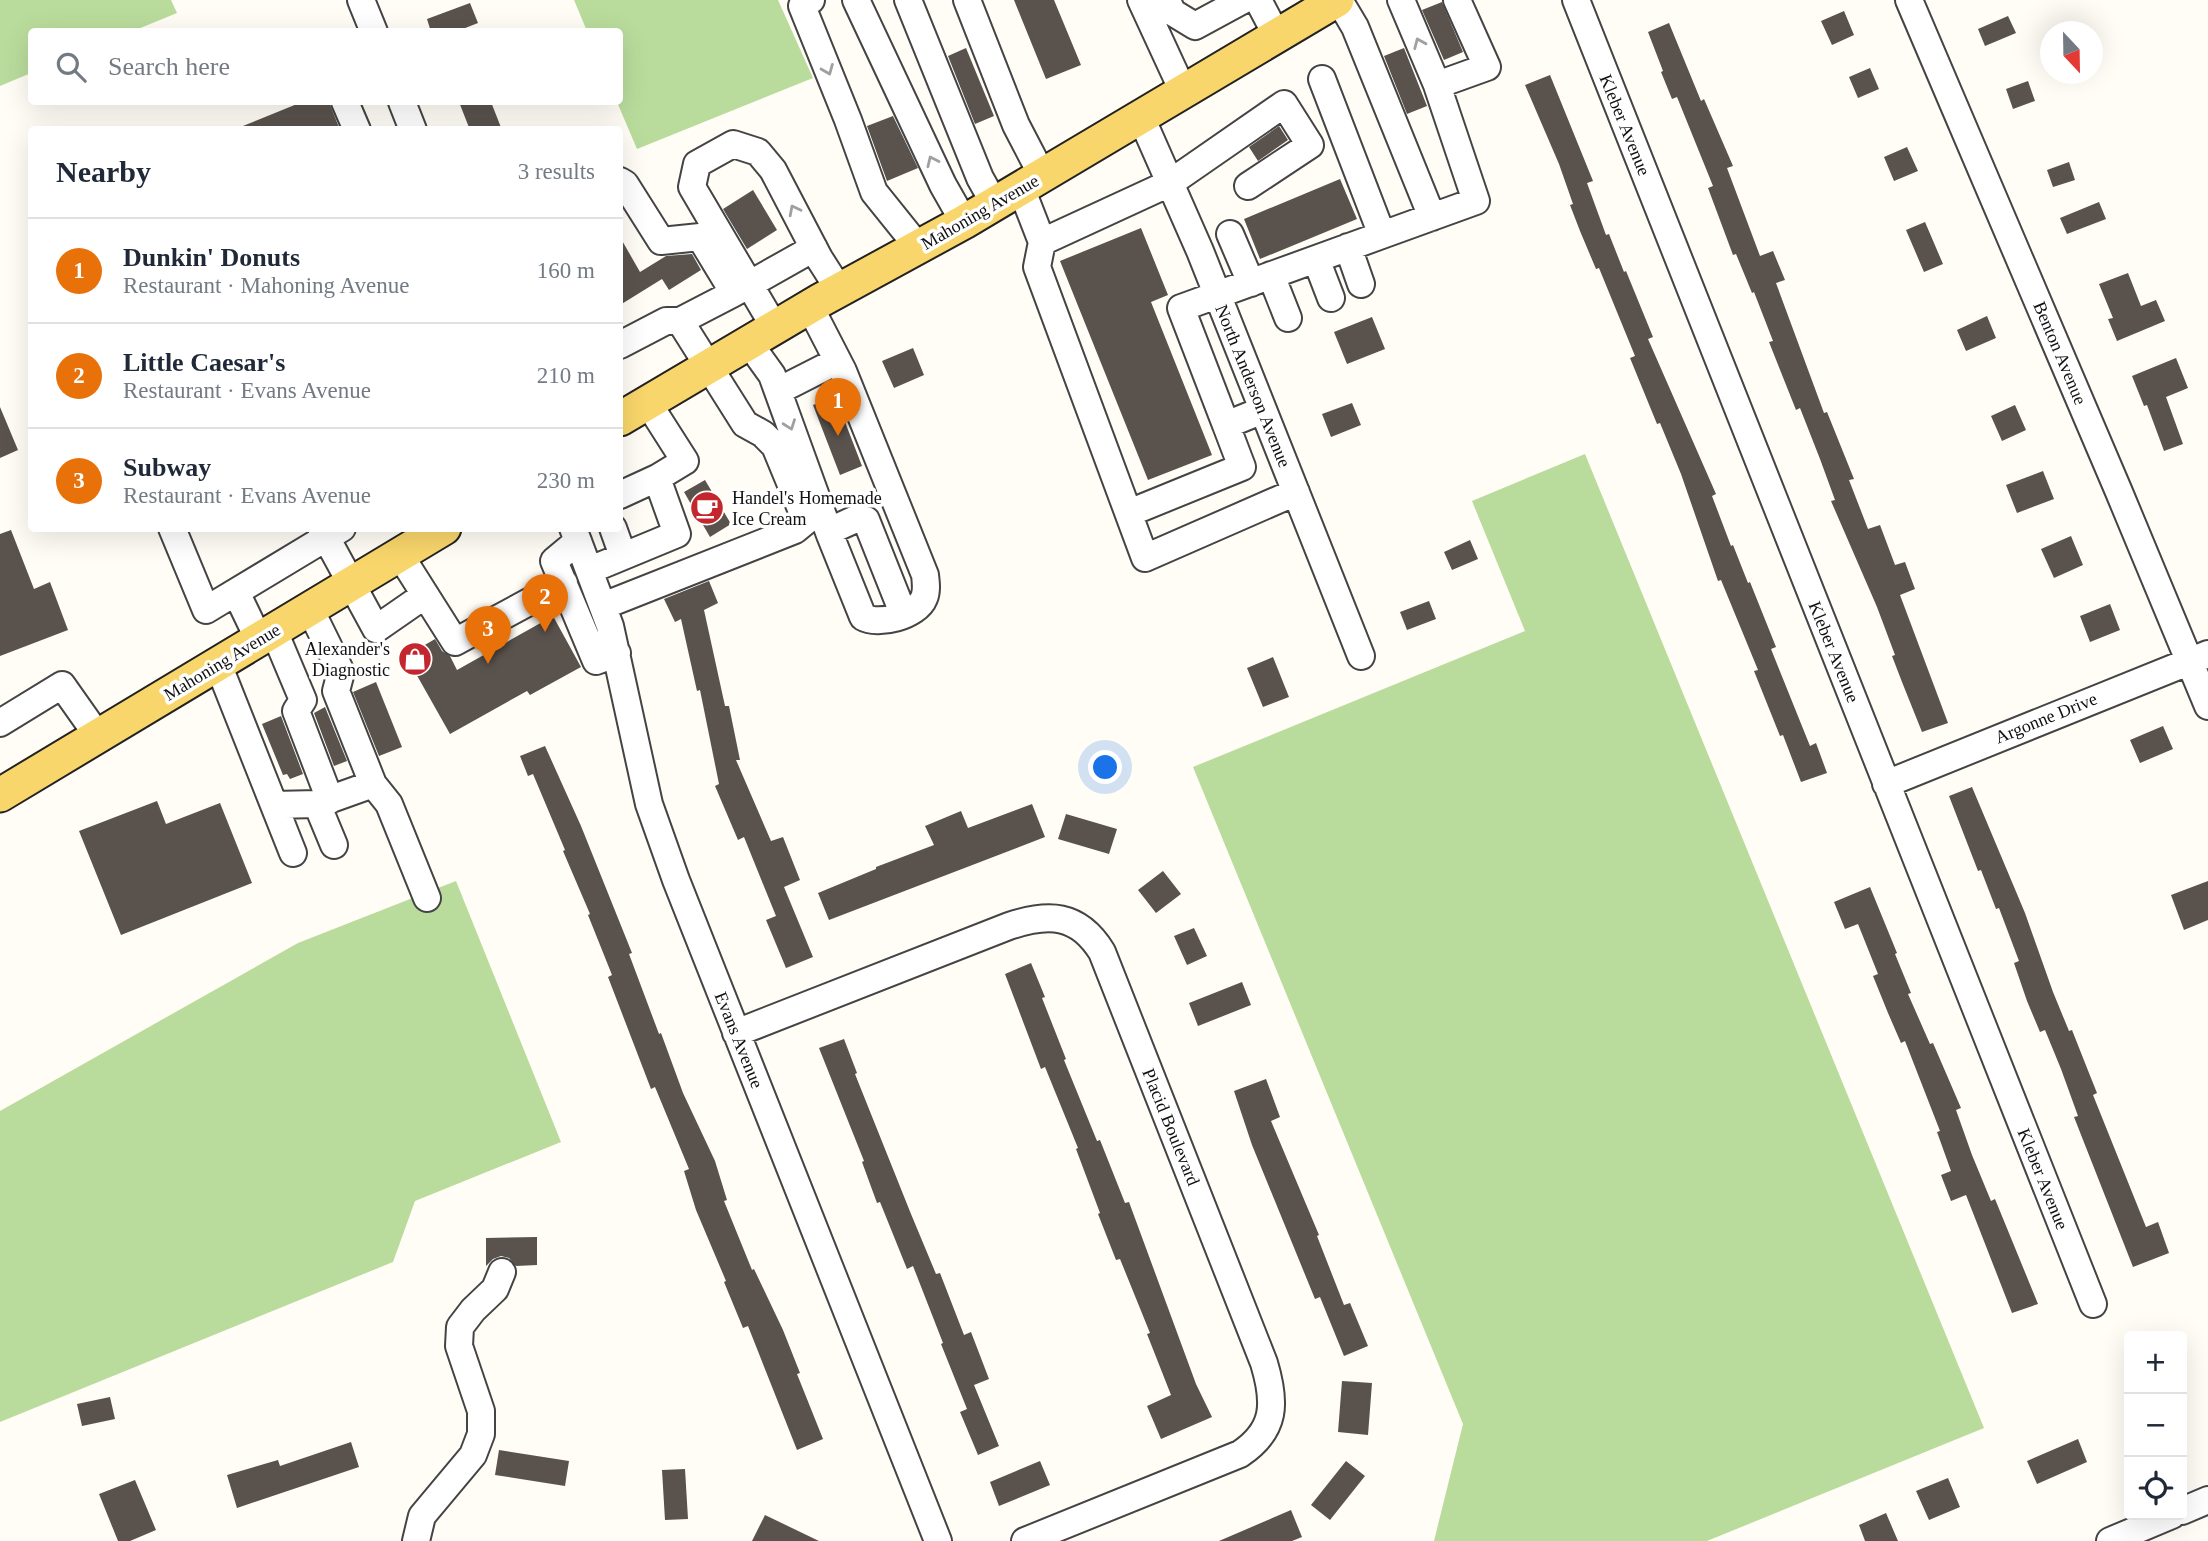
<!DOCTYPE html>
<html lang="en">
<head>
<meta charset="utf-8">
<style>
	body { margin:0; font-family:Georgia,serif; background:#f2f2f3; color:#1f2937 }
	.controls { position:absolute; right:21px; bottom:21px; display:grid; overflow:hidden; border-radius:7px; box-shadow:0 7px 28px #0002 }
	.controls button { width:63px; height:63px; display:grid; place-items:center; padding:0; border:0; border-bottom:2px solid #e0e1e3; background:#fff; color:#1f2937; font:35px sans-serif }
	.compass { position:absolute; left:2040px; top:21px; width:63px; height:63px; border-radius:50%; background:#fff; box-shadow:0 7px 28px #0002; rotate:158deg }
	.you { position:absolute; left:1106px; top:768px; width:24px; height:24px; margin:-18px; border:5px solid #fff; border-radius:50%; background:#1a73e8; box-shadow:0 0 0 10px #1a73e833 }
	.badge { display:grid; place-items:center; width:46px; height:46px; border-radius:50%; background:#0f766e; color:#fff; font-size:23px; font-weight:700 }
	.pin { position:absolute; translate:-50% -58px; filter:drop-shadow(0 2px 4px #0008) }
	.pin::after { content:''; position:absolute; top:37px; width:24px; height:21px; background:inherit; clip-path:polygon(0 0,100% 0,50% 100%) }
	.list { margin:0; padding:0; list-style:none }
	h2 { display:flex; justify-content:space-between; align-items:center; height:91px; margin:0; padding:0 28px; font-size:30px }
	h2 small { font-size:23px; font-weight:400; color:#747a83 }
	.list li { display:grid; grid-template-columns:46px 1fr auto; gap:21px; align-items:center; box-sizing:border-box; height:105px; padding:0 28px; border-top:2px solid #e0e1e3 }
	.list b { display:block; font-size:26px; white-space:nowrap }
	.list p { margin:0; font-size:23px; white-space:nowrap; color:#747a83 }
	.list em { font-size:23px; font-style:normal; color:#747a83 }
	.icon { flex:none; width:38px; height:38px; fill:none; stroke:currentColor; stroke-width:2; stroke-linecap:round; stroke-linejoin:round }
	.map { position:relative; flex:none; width:2208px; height:1541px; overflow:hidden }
	.search { position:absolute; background:#fff; box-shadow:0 7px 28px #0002; left:28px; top:28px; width:595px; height:77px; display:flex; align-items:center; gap:18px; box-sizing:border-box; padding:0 24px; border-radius:7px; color:#747a83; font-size:26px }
	.panel { position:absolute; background:#fff; box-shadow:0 7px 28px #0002; left:28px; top:126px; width:595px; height:406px; border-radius:7px }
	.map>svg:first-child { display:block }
</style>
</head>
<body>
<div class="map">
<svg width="2208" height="1541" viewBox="0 0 2208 1541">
	<rect width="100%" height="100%" fill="#fffdf5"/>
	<path fill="#b9dc9c" d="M0,0H171L177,13L133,31L32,32L31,73L0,86Z
		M574,0H778L813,78L637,149L617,102H620V32L587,31Z
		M1585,454L1984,1428L1707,1541H1434L1463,1424L1193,767L1525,631L1472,501Z
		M456,881L561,1142L415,1201L393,1262L0,1422V1111L298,943Z"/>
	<path fill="#5a524d" d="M1014,0H1054L1081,65L1046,79Z
		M1442,2L1463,52L1444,60L1422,10Z
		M470,3L478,23L455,32H431L427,19Z
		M1844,11L1854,35L1832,45L1821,21Z
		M2008,16L2016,33L1985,46L1978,29Z
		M1669,23L1701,101L1704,99L1733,166L1727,168L1760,256L1773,251L1785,280L1776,283L1824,413L1827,412L1854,479L1849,480L1868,529L1880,525L1895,565L1905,562L1915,589L1900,595L1948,723L1922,732L1902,682L1892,656L1895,655L1877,607L1831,501L1835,500L1820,459L1800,408L1796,410L1769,342L1773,341L1754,292L1752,293L1736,254L1733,255L1708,188L1713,186L1677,97L1672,99L1661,72L1663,71L1648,32Z
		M966,48L994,116L975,124L948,56Z
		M1404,48L1427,106L1407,114L1384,56Z
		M1870,68L1879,89L1858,98L1849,77Z
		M1550,75L1593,181L1587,183L1606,235L1609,234L1624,272L1626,271L1653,337L1648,339L1716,494L1712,496L1731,546L1733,545L1748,583L1750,582L1776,647L1771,649L1810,746L1816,743L1827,773L1801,782L1783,735L1780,736L1754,671L1758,670L1721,580L1718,581L1681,474L1660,423L1657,424L1630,358L1635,356L1599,268L1596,269L1580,231L1570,205L1573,204L1559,164L1525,85Z
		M2028,81L2035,101L2013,109L2006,89Z
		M302,102H329L340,130H233Z
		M459,102H491L502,130H470Z
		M893,116L918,168L887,181L867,126Z
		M1279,126L1288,140L1258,161L1249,147Z
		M1907,147L1918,171L1894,181L1884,157Z
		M2069,162L2075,180L2053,187L2047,170Z
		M1340,179L1357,219L1260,259L1244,219Z
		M753,190L777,230L747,249L723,209Z
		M2099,202L2106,219L2067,234L2060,218Z
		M1925,222L1943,264L1924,272L1906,230Z
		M1141,228L1168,295L1151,302L1212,455L1148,480L1060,261Z
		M620,237L640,272L666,256L692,254L701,270L669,290L662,279L620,305Z
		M2128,273L2141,306L2156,300L2165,321L2117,341L2108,319L2113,318L2099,284Z
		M1987,316L1996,338L1966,351L1957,330Z
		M1372,317L1385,349L1347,364L1334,332Z
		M913,348L924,375L894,388L882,361Z
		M2176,358L2188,388L2166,397L2183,444L2164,451L2147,405L2144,406L2132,376Z
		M835,396L862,466L840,475L813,405Z
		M1352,403L1361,425L1331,437L1322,414Z
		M2015,405L2026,430L2002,441L1991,416Z
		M0,407L18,450L0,458Z
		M2043,471L2054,499L2017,513L2006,485Z
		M705,480L731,524L710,537L684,492Z
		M11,530L34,589L50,582L68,630L0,656V534Z
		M2071,536L2083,565L2054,578L2041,549Z
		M1470,540L1478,559L1452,570L1444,552Z
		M709,581L718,603L704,610L725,706H729L740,760H736L771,841L783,837L800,880L784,887L813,957L786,968L766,920L776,916L744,837L738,840L715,786L719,784L700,690L697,691L681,619L675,622L664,599Z
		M1429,601L1436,619L1407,630L1400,612Z
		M2110,604L2120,630L2090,642L2080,616Z
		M553,616L581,667L530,695L527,691L450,734L406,656L435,639L442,651L450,656L457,670Z
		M1273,657L1289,697L1263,707L1247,668Z
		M376,682L402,747L379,756L353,692Z
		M325,707L347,761L334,766L314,713Z
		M281,716L303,774L290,779L287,774L283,775L262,724Z
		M2163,726L2173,749L2140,763L2130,740Z
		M545,746L581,826L632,953L629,954L659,1034L661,1033L683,1093L715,1161L727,1200L724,1201L752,1270L754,1269L783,1330L800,1373L797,1374L823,1439L797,1450L748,1326L743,1328L724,1282L726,1281L696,1210L684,1171L689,1169L655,1087L651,1089L608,977L612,975L588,915L590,914L563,851L565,850L533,774L528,776L520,756Z
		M1972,787L2025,913L2053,992L2069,1031L2072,1030L2087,1068L2097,1093L2093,1095L2146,1227L2158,1222L2169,1253L2133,1267L2074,1117L2078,1116L2061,1069L2045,1030L2040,1032L2027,1001L2014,963L2019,961L1999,908L1996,909L1981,870L1978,871L1949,796Z
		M157,801L166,824L220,803L252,883L121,935L79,831Z
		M1032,804L1045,837L829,920L818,893L876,869V867L934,845L925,826L961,811L968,828Z
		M1066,814L1117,829L1109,854L1058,839Z
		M1163,871L1181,894L1156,913L1138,890Z
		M2208,881V920L2184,930L2171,895Z
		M1870,887L1897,953L1895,954L1911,993L1908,994L1930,1044L1933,1043L1961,1108L1956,1110L1972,1155L1991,1201L1995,1199L2038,1304L2012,1313L1966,1195L1951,1201L1941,1175L1951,1171L1937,1132L1940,1131L1905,1041L1901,1043L1888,1013L1873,976L1878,974L1858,924L1845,929L1834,902Z
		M1194,928L1207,956L1187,965L1174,936Z
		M1031,963L1045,997L1042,998L1066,1059L1064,1060L1097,1141L1100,1140L1125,1203L1129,1202L1196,1384L1212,1417L1161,1439L1147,1406L1171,1395L1147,1334L1150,1333L1120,1259L1116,1260L1098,1214L1100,1213L1076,1149L1078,1148L1045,1067L1041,1069L1005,974Z
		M1242,982L1251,1005L1198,1026L1189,1003Z
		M844,1039L857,1073L855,1074L911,1214L936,1274L940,1273L964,1335L971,1332L989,1379L974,1385L999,1446L978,1455L960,1412L967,1409L941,1344L943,1343L913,1266L907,1269L880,1202L877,1203L862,1162L864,1161L819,1048Z
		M1266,1079L1280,1117L1271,1121L1319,1235L1317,1236L1344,1305L1350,1303L1368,1346L1344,1356L1320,1297L1315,1299L1252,1145L1234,1091Z
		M537,1237V1265L516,1266L509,1258L501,1256L493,1259L486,1266V1238Z
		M1342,1381L1372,1383L1368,1435L1338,1432Z
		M110,1397L115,1419L82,1426L77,1404Z
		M2078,1439L2087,1462L2037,1484L2027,1461Z
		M351,1442L359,1467L237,1508L227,1475L278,1460L280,1466Z
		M499,1450L569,1461L565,1486L495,1475Z
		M1040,1461L1050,1485L999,1506L990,1482Z
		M1346,1461L1365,1476L1330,1520L1311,1505Z
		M685,1469L688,1519L665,1520L662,1470Z
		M1948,1478L1960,1507L1929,1520L1916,1491Z
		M135,1480L156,1530L130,1541H118L99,1494Z
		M1291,1510L1302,1537L1292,1541H1219Z
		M1886,1513L1898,1541H1865L1859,1525Z
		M765,1515L819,1541H752Z"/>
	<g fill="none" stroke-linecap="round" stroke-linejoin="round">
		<g stroke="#444" stroke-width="30">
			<path id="minor" d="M361,0L374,32
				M811,0L802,6L848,120L874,192L919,248
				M856,0L943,185L964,222
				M908,0L980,178L994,203
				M967,0L1016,125L1042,175
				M1141,0L1183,91
				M1167,0L1172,12L1195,26L1243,0
				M1258,0L1277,36
				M1339,0L1355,27L1432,217
				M1576,0L2093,1304
				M1909,0L2119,492L2208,706
				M1437,85L1487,67L1457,0
				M345,102L357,130
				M402,102L413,130
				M1141,117L1200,251L1361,656
				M620,181L625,184L661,241L700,237L734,293L680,321H666L620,345
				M1021,188L1042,242L1037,267L1145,558L1296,492
				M1230,234L1251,283
				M1382,235L1476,201L1437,85L1401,0
				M1042,242L1170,183L1284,104L1310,145L1248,186
				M1348,247L1361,284
				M1316,259L1331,298
				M1271,275L1288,318
				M734,293L814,248
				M775,328L692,187L697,164L733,144L758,152L773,170L819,258L840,291
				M749,343L772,375L830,535L863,617C878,626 917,616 924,598C927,591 926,583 925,575L843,371L810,307
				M778,391L837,361
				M648,403L685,461L657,478
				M1226,425L1181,308L1382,235L1322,79
				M1129,513L1242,467L1226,425L1263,410
				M172,528L206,610L342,528
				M321,528L376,629L425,595
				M573,528L610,626L649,804L676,880L938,1541
				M613,528L623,556
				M836,528L858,518L866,520L899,603
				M578,541L554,561L596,661L617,653
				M400,555L455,642L564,583
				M590,570L677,534L657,478L620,495
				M236,592L259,640
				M603,606L795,530L806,521L775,446L763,434L745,424L680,321
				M274,631L303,700L296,711L330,800
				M218,664L293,853
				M0,723L62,685L98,736
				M373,784L389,804L427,898
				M1886,784L2208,654
				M317,804L334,845
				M274,805L317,804L373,784L336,691L341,672L310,609
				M736,1033L1009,926C1048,913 1078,913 1102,952L1264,1363C1276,1403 1276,1430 1240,1454L1025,1541
				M2182,1511L2208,1500
				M416,1541L422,1516L473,1455L481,1434V1411L459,1346L460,1327L473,1310L495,1289L502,1272
				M2110,1541L2172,1515"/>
		</g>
		<g stroke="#222" stroke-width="37">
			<path id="major" d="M620,419L821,300L964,222L1337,0
				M0,795L444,528"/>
		</g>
		<use href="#minor" stroke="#fff" stroke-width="26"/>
		<use href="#major" stroke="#f9d66b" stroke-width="33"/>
	</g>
	<defs><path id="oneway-chevron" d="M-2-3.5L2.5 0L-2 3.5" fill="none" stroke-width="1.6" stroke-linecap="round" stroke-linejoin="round" transform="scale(1.75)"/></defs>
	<g stroke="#a0a0a0">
		<use href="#oneway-chevron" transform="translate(1419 43) rotate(-113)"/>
		<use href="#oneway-chevron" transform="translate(828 70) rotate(68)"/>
		<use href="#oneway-chevron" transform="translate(932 161) rotate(-115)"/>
		<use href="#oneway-chevron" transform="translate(794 210) rotate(-117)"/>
		<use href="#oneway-chevron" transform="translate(790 425) rotate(70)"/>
	</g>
	<defs>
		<g id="cafe-disc" transform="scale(1.75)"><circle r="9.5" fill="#c4262e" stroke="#fff"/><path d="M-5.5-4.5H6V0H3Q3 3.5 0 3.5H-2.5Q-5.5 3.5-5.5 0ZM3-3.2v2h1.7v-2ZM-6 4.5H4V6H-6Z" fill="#fff"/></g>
		<g id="shop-disc" transform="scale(1.75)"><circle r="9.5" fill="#c4262e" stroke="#fff"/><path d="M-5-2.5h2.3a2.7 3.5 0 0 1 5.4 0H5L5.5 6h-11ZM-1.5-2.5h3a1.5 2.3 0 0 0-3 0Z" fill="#fff"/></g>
	</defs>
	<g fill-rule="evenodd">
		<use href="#cafe-disc" x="707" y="508"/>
		<use href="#shop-disc" x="415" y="659"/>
	</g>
	<g text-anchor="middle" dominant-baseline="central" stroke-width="7" stroke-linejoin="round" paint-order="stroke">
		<g font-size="18" fill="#111" stroke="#fff">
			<text transform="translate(1625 125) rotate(68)">Kleber Avenue</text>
			<text transform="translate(980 212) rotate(-30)">Mahoning Avenue</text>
			<text transform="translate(2060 353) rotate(67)">Benton Avenue</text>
			<text transform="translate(1253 386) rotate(68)">North Anderson Avenue</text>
			<text transform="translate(1834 652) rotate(68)">Kleber Avenue</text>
			<text transform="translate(222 662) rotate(-31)">Mahoning Avenue</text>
			<text transform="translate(2046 718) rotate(-22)">Argonne Drive</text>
			<text transform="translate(739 1040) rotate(68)">Evans Avenue</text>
			<text transform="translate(1171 1127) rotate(68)">Placid Boulevard</text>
			<text transform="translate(2043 1179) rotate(68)">Kleber Avenue</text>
		</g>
		<g font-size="18" fill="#111" stroke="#fff" text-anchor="start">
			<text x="732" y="498">Handel's Homemade<tspan x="732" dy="21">Ice Cream</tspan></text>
			<text x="390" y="649" text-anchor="end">Alexander's<tspan x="390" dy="21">Diagnostic</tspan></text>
		</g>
	</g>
</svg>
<div class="controls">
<button>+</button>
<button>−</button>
<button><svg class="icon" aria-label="locate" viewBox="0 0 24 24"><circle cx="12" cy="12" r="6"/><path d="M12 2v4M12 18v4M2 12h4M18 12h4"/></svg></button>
</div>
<svg class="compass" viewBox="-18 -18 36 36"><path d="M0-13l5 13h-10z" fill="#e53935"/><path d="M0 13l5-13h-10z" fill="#747a83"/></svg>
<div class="you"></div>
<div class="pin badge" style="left:838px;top:436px;background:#e8710a">1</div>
<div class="pin badge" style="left:545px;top:632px;background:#e8710a">2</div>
<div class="pin badge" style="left:488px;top:664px;background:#e8710a">3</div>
<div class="search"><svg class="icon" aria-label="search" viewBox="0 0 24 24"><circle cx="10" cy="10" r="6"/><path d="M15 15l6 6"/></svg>Search here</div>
<section class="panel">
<h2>Nearby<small>3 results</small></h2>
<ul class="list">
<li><span class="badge" style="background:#e8710a">1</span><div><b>Dunkin' Donuts</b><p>Restaurant · Mahoning Avenue</p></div><em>160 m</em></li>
<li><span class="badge" style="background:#e8710a">2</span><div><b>Little Caesar's</b><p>Restaurant · Evans Avenue</p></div><em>210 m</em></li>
<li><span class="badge" style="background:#e8710a">3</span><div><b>Subway</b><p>Restaurant · Evans Avenue</p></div><em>230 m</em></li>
</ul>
</section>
</div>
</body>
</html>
